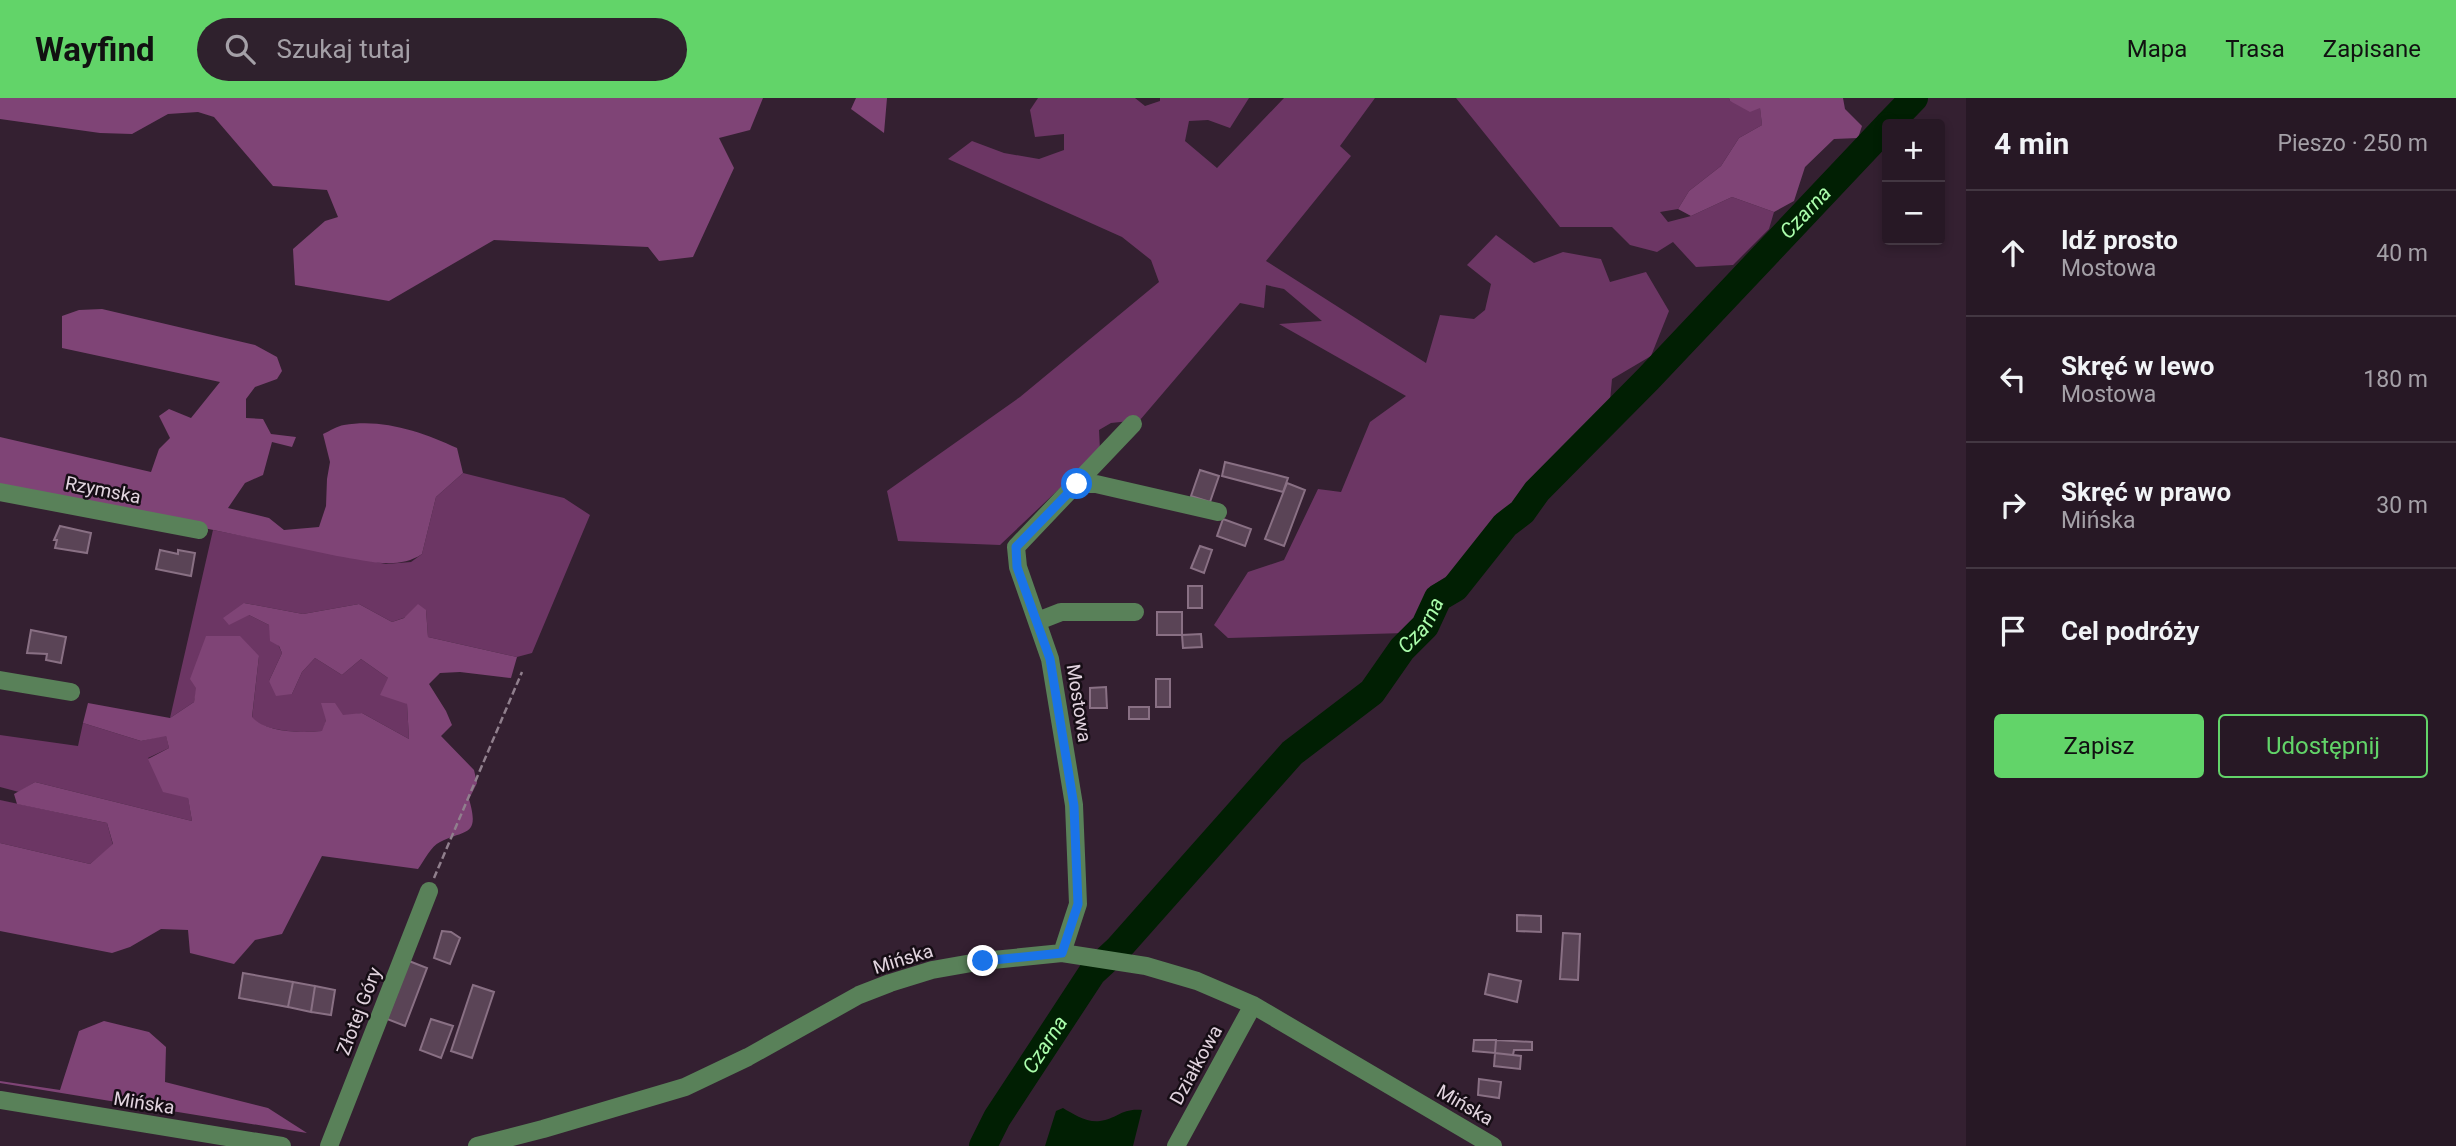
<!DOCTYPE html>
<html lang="pl">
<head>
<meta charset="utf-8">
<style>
	body { margin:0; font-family:Roboto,sans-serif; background:#2f212d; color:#f1f3f6 }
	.controls { position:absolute; right:21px; top:21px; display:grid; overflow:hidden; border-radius:7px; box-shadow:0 4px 10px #0003 }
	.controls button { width:63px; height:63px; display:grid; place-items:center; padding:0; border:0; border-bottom:2px solid #433742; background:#271825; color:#f1f3f6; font:35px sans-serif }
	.stop { position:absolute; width:21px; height:21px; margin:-16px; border:5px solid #1a73e8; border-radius:50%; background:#fff }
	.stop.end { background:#1a73e8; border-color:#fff; box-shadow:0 2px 7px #0008 }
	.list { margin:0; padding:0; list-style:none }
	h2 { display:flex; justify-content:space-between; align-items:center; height:91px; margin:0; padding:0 28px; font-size:30px }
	h2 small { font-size:23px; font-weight:400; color:#a4a0a7 }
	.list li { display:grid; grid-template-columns:46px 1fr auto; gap:21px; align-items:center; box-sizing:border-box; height:126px; padding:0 28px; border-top:2px solid #433742 }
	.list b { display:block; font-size:26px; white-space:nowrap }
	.list p { margin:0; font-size:23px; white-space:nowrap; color:#a4a0a7 }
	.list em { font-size:23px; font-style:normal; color:#a4a0a7 }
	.actions { display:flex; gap:14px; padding:21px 28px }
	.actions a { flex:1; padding:16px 0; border:2px solid #62d469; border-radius:7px; text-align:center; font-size:24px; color:#62d469 }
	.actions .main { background:#62d469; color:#111 }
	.icon { flex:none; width:38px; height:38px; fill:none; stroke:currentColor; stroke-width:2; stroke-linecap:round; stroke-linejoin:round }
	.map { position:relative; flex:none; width:1966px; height:1048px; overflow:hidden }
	header { display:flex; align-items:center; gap:42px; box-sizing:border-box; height:98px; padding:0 35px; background:#62d469; color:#111 }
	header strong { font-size:33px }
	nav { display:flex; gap:38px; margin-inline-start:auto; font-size:24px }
	.search { width:490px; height:63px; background:#2f212d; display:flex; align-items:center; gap:18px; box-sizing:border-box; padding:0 24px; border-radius:38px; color:#a4a0a7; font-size:26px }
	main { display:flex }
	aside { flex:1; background:#271825 }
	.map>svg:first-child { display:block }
</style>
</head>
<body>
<header>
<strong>Wayfind</strong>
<div class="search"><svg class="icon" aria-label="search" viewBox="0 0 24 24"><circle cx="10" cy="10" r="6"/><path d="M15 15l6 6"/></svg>Szukaj tutaj</div>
<nav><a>Mapa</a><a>Trasa</a><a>Zapisane</a></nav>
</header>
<main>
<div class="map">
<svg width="1966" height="1048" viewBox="0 0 1966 1048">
	<rect width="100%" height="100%" fill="#342031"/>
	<path fill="#6c3664" d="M1038,0H1135L1145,8L1160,3V0H1249L1230,30L1208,22L1189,23L1185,43L1217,70L1284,0H1375L1340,48L1351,58L1266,163L1426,265L1440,217L1474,221L1485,212L1491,186L1467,167L1496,137L1534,165L1563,154L1601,161L1610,184L1646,174L1669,213L1651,258L1612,281L1610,303L1541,374L1458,471L1430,489L1424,513L1406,535L1228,540L1214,527L1248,474L1284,462L1318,391L1341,394L1370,324L1406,298L1279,226L1322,223L1284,191L1266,187L1264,210L1240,205L1140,322L1111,325L1099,332L1100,352L1000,447L898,443L887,393L1020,299L1159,184L1151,162L1122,139L948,61L972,43L1004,55L1039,61L1064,52V36L1035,39L1030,12Z
		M1456,0H1729L1730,3L1760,9L1762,27L1739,40L1721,68L1689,93L1678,111L1660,114L1668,124L1691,118L1732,99L1774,114L1769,131L1733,167L1696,169L1673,144L1657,154L1630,147L1612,129H1560Z
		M463,375L564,400L590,417L532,555L517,559L428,539L426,512L392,524L359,506L303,516L244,505L249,517L269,527L282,555L269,583L292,596L302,574L315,560L342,577L361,561L388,580L407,606L409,641L362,615L326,622L323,633C303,635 267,635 252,620L259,558L197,590L194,604L170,620L213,432L386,466L411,464L422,456L436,399Z
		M83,625L141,643L166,637L169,650L148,660L188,699L192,723L35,684L19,694L0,689V637L78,648Z
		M0,702L107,725L113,747L90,766L0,745Z"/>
	<path fill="#7f4476" d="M0,0H763L750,32L719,40L734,70L693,159L659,163L648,149L494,142L389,203L295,187L293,151L325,123L338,119L327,92L273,88L214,19L198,14L168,16L132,36L100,35L0,21Z
		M856,0H887L884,35L851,11Z
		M1729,0H1843L1845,11L1862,28L1858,40L1834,41L1805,69L1794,103L1774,114L1732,99L1691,118L1678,111L1689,93L1721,68L1739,40L1762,27L1760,10L1750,14L1730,3Z
		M102,211L255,247L277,259L282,273L277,281L255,289L246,301V320L263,321L271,336L296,339L292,349L272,344L263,377L245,385L228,410L269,420L284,432L319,429L326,408L327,381L330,364L323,336C330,333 337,328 344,327C382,320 423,334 457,350L463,375L436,399L422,456C397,473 365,462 337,458L0,387V339L151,374L159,351L170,340L159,318L169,311L191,320L220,284L62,250V218L79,212Z
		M244,505L303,516L359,506L392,524L404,520L418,506L426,512L428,539L517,559L511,580L460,574L440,575L429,586L446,613L452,627L441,638L474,672L477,685L469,701C480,739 466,731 440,744C431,748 424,763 418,771L322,758L282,836L255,842L234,866L190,855L188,832L161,831L130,849L112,855L0,833V745L90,766L113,746L107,725L17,706L14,696L35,684L192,723L188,700L163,694L148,661L169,650L166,638L141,643L83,625L88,605L170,620L194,604L196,590L190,581L206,538H240L259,558L252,619C266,635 303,635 322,633L326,622L321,605H335L343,617L362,615L409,641L407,606L380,597L388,580L361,561L342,577L315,560L302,574L292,596L276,598L269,583L282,555L279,548L270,543L269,527L249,517L229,527L223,520Z
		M104,923L149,934L166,949L165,984L268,1010L307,1035L0,985V983L60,992L79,933Z"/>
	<path fill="#011f03" d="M1063,1010C1073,1016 1087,1025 1100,1023C1117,1021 1121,1010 1142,1012L1133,1048H1045L1056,1013Z"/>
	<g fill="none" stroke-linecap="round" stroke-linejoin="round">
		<g stroke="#011f03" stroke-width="28">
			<path d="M1889,26L1914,0"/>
			<path id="s1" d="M983,1048L997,1020L1092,875L1118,851L1292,655L1372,594L1402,551L1425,528L1438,500L1455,490L1505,427L1522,414L1537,393L1648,281L1887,28"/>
		</g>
	</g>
	<path fill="#5a4456" stroke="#897084" stroke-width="2" d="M1225,364L1273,376L1288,380L1283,394L1222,378Z
		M1200,372L1219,378L1210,404L1191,398Z
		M1287,385L1305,392L1284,448L1265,441Z
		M1223,421L1251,431L1245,448L1217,438Z
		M60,428L91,435L87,455L55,450L57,442H54Z
		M1200,448L1212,452L1204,475L1191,470Z
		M160,452L178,456V452L195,455L191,478L156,471Z
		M1188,488H1202V510H1188Z
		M1157,514H1182V537H1157Z
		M31,532L66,539L61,565L46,562L47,556L27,555Z
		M1201,536L1202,549L1183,550L1182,537Z
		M1156,581H1170V609H1156Z
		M1106,589L1107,610H1090V590Z
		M1129,609H1149V621H1129Z
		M1517,817L1541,818V834L1517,833Z
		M442,833L451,834L460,840L450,866L434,860Z
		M1563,835L1580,836L1578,882L1560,881Z
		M409,863L427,870L405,928L387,921Z
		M243,875L293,884L288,909L239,900Z
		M1489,876L1521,883L1517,904L1485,896Z
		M293,884L315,888L311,914L288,909Z
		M473,887L494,894L472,960L451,953Z
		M315,888L335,892L331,917L311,914Z
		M431,921L453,928L441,960L420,952Z
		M1474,942H1496L1495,955L1473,953Z
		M1496,942L1532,944V952H1514L1513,957L1495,955Z
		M1495,955L1521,958L1520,971L1494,968Z
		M1479,981L1501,984L1499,1000L1478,997Z"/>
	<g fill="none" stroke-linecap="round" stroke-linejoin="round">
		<path stroke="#907f8d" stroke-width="2.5" stroke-dasharray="7 3.5" stroke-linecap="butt" d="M434,780L522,574"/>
		<path stroke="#598159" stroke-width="18" d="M1077,386H1096L1218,414
			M0,394L199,432
			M1038,523L1061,514H1135
			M0,582L71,594
			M1062,855L1078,806L1074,707L1050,561L1018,469L1016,449L1133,326
			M0,1002L282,1048
			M329,1048L429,793
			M477,1048L543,1031L685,989L748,959L859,897L890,885L932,872L983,863L1062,855L1146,868L1197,883L1253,907L1493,1048
			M1176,1048L1253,907"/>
	</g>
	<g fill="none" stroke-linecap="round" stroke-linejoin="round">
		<path stroke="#1a73e8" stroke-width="9" d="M983,863L1062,855L1078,806L1074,708L1050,561L1017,469L1016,449L1077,386"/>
	</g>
	<g text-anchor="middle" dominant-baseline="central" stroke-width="5" stroke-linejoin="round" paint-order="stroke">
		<g font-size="19" fill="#e2d4df" stroke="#160d15">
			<text transform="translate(103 392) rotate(11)">Rzymska</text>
			<text transform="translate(1079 605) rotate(81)">Mostowa</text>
			<text transform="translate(903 861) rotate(-17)">Mińska</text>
			<text transform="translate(359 913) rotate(-69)">Złotej Góry</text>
			<text transform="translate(1196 967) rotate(-61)">Działkowa</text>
			<text transform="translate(144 1005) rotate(9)">Mińska</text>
			<text transform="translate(1465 1007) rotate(30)">Mińska</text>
		</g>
		<g font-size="21" font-style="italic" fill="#aafdab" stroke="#160d15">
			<text stroke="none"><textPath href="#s1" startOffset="1253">Czarna</textPath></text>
			<text stroke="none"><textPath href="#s1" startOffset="686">Czarna</textPath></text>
			<text stroke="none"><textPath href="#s1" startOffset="119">Czarna</textPath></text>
		</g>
	</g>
</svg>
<div class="controls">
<button>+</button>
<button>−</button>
</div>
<div class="stop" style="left:1077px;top:386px"></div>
<div class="stop end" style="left:983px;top:863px"></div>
</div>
<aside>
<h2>4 min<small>Pieszo · 250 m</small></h2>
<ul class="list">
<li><svg class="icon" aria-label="ahead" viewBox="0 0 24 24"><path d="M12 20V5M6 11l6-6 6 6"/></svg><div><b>Idź prosto</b><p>Mostowa</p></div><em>40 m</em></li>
<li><svg class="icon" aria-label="left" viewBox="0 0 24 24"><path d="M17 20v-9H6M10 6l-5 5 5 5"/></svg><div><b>Skręć w lewo</b><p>Mostowa</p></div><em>180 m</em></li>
<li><svg class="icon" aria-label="right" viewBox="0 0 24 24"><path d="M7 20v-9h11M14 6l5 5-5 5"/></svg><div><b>Skręć w prawo</b><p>Mińska</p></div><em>30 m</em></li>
<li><svg class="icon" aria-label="arrive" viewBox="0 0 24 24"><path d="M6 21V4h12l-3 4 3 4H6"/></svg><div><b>Cel podróży</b></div></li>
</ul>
<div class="actions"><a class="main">Zapisz</a><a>Udostępnij</a></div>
</aside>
</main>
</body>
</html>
